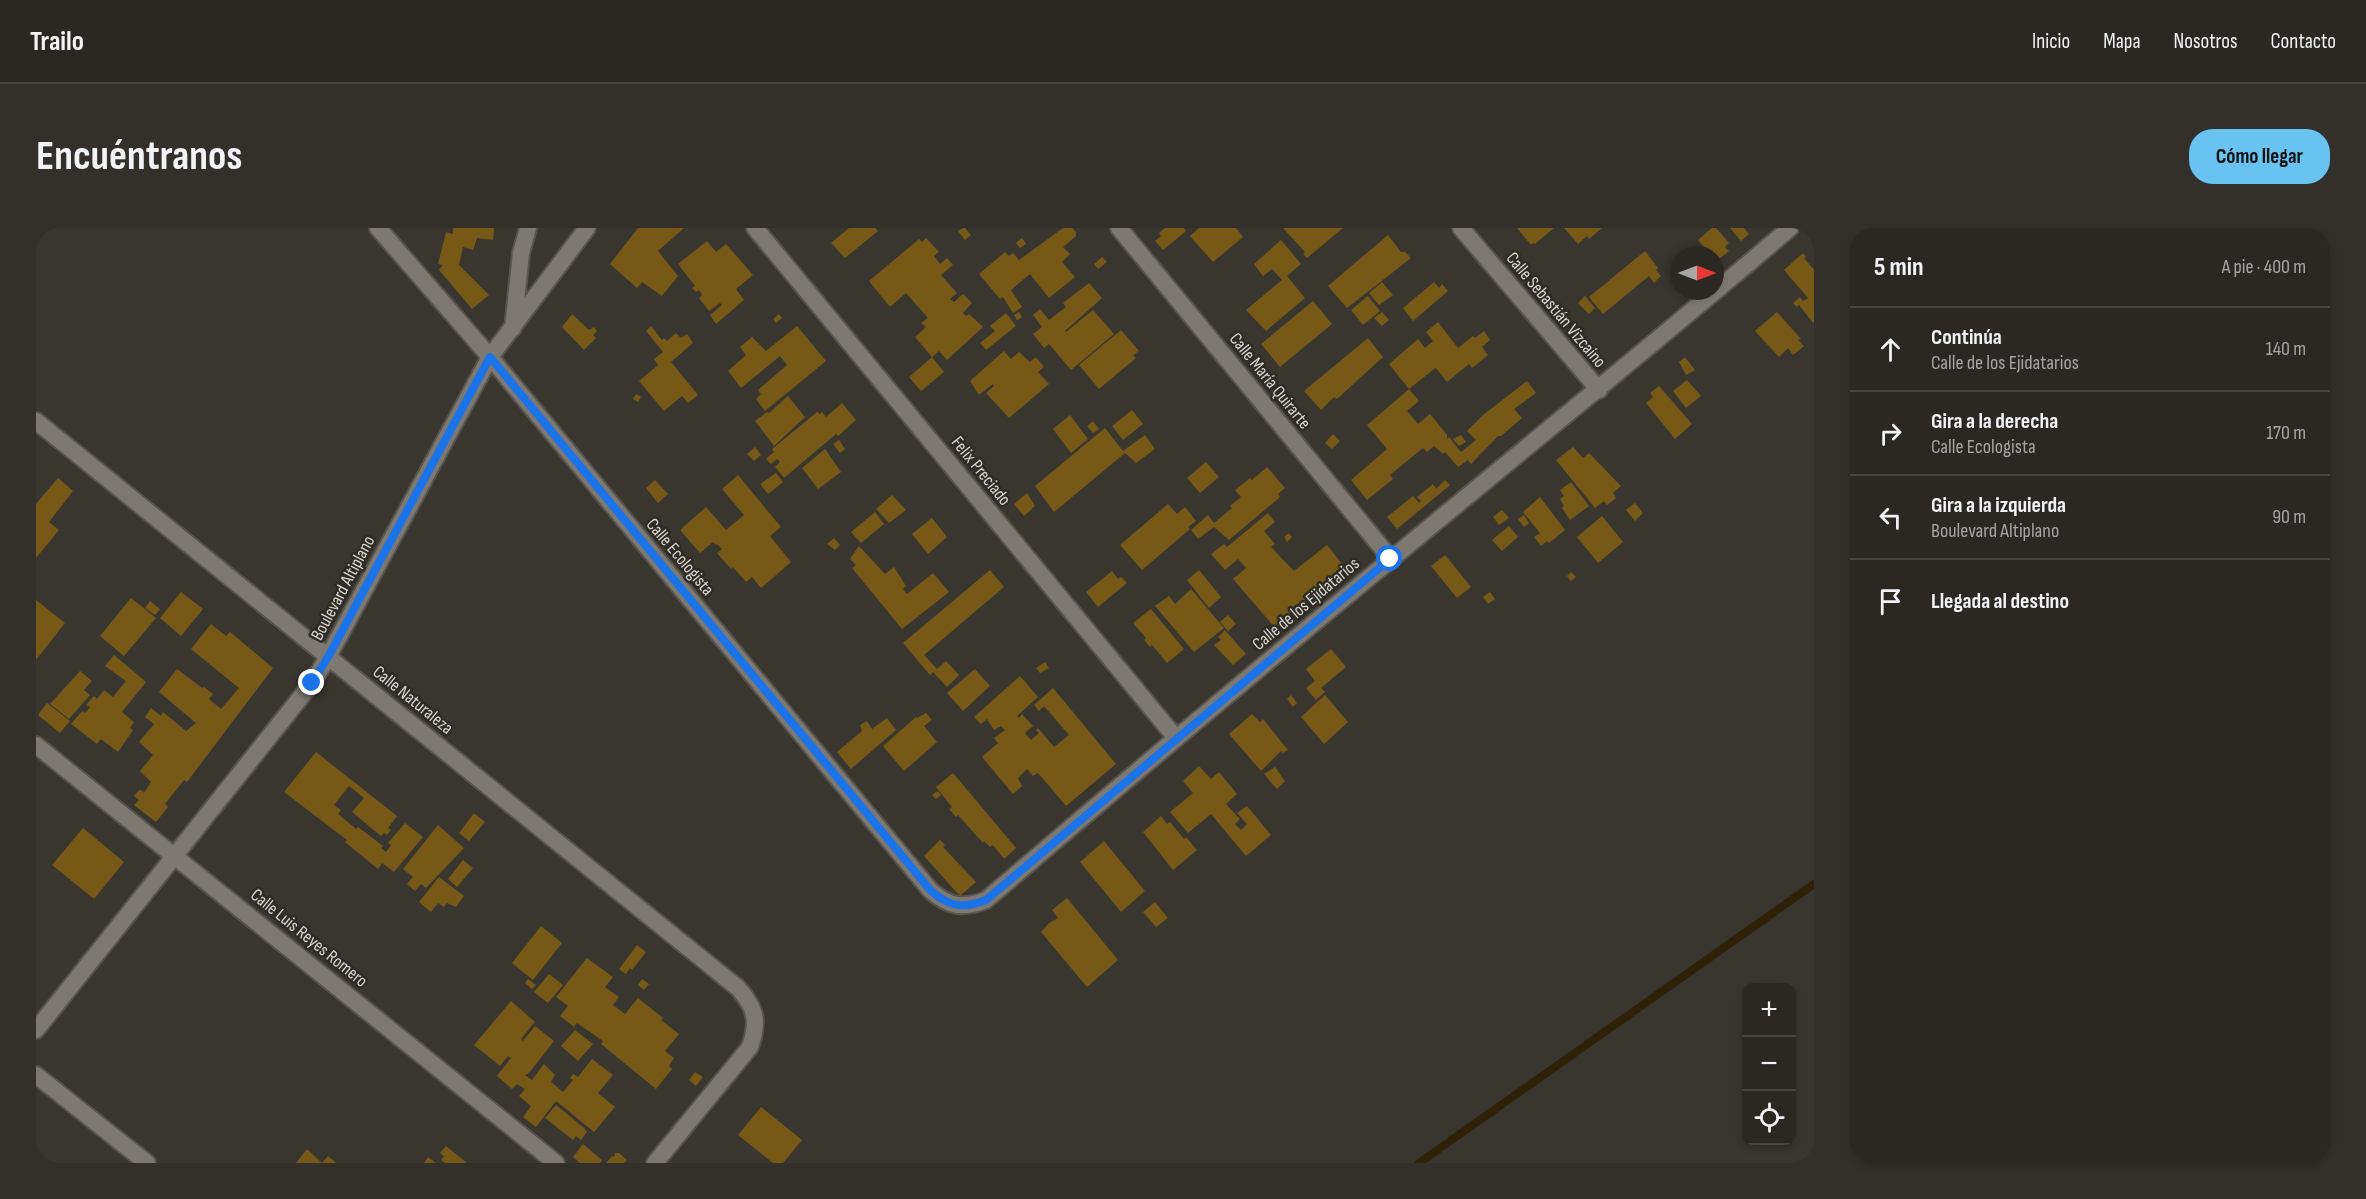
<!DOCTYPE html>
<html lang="es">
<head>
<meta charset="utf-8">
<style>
	body { margin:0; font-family:"Sofia Sans Condensed",sans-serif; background:#33302c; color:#f1f3f6 }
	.controls { position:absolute; right:18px; bottom:18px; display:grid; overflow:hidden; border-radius:12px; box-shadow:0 3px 9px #0003 }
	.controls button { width:54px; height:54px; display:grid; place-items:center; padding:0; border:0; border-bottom:2px solid #474441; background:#2b2824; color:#f1f3f6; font:30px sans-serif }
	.compass { position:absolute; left:1634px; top:18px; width:54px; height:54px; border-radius:50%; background:#2b2824; box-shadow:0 3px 9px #0003; rotate:90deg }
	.stop { position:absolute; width:18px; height:18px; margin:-14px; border:4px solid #1a73e8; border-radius:50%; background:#fff }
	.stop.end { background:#1a73e8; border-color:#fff; box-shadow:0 2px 6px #0008 }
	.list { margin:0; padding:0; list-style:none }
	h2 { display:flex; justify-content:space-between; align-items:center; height:78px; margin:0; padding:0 24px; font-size:26px }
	h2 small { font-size:20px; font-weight:400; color:#a6a6a6 }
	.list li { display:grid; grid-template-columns:39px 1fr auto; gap:18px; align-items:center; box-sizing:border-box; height:84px; padding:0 24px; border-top:2px solid #474441 }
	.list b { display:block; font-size:22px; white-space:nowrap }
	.list p { margin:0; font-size:20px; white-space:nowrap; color:#a6a6a6 }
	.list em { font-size:20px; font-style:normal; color:#a6a6a6 }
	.icon { flex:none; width:33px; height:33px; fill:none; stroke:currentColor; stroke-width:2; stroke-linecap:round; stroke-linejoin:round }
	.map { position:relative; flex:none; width:1778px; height:935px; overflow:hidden; border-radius:24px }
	header { display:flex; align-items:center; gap:36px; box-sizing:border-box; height:84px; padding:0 30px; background:#2b2824; border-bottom:2px solid #474441 }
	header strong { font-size:28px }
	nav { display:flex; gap:33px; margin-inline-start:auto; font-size:21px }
	.intro { display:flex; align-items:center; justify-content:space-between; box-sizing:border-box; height:144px; padding:0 36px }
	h1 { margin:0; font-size:42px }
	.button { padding:15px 27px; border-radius:24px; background:#69c3f1; color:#111; font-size:21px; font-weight:700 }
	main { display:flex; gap:36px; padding:0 36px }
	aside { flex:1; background:#2b2824; border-radius:24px; box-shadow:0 3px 9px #0003 }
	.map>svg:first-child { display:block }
</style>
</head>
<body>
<header>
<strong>Trailo</strong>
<nav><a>Inicio</a><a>Mapa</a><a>Nosotros</a><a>Contacto</a></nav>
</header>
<div class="intro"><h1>Encuéntranos</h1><a class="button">Cómo llegar</a></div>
<main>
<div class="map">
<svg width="1778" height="935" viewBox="0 0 1778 935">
	<rect width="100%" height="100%" fill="#393630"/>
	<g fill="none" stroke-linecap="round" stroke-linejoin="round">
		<path stroke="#2e2107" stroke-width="8" d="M1383,935L1778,656"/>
	</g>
	<path fill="#775917" d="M417,0H458L457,12L441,10L437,22L427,19L423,37L453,67L436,81L403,42L407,37L402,36L410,4L417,6Z
		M602,0H648L622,23L642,48L626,68L606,54L601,60L574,36Z
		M813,0H839L842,3L809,30L795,15Z
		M927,0H929L935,7L929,12L922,3Z
		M1027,0H1036L1040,4V8L1027,19L1034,26L1026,34L1039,49L1013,70L994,46L975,62L986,79L977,85L967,69L964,71L943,46L969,24L973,28L977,25L983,32Z
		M1129,0H1148L1150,3L1127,22L1119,13L1125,8L1123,5Z
		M1163,0H1200L1207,9L1177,34L1154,8Z
		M1247,0H1307L1271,30L1267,26L1269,24Z
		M1481,0H1518L1499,16L1497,15L1495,17Z
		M1528,0H1566L1553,11L1551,8L1542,16Z
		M1676,0H1680L1693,15L1689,19L1693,23L1682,32L1679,27H1675L1662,12Z
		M1694,0H1708L1713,6L1705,13Z
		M1352,7L1365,24H1369L1375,30L1311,80L1292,58Z
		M890,10L903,24L898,28L904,36L911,30L917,37L905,47L921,65L914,71L918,74L927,66L936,75L927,85L930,88L933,86L947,99L911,132L903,123L896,129L908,144L885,163L873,149L896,129L879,109L890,99L885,95L892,90L870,65L854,79L833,53L883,11L886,14Z
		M986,10L990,16L984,20L980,15Z
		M1245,12L1265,36L1251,48L1269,70L1230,103L1210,82L1246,52L1236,41L1227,48L1218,36Z
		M671,13L680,24L690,16L717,47L700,61L708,72L680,96L674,87L686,77L684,75L673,83L663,70L666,67L663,62L660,64L656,60L659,58L642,36Z
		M1609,23L1622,40L1620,42L1625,48L1618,55L1613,48L1567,86L1553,69Z
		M1767,25L1770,29L1768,30L1778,42V96L1763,77L1761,79L1757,75L1764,69L1767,73L1772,70L1748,42Z
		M1066,29L1071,34L1062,41L1058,36Z
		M1346,54L1357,67L1343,77L1333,65Z
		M1398,54L1403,60L1406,56L1412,63L1377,93L1367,80Z
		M1053,55L1066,70L1029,103L1030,104L1057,82L1078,106L1035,142L1013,116L1008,120L997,106L1006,99L997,87L1004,81L1013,92L1030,79L1027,75Z
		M1332,68L1344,83L1327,97L1315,82Z
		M1549,68L1559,80L1553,86L1542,75Z
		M1277,73L1296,96L1244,139L1225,116Z
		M983,84L986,89L981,92L978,87Z
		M1346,84L1353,92L1346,98L1338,90Z
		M1741,84L1765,111L1762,112L1768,118L1757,127L1752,120L1743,129L1719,103Z
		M970,85L980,98L950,122L944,115L959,103L954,98Z
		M536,86L553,102L558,99L561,103L557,107L560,110L548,122L526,99Z
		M743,86L746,90L740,95L737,91Z
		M1402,94L1422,120L1437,108L1439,110L1448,103L1454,112L1446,119L1452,127L1436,140L1433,136L1411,154L1400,140L1398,141L1373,161L1383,173L1371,183L1382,196L1394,186L1411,207V211L1413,209L1425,224L1440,212L1431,203L1447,187L1491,153L1500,165L1478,181L1486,190L1465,208H1462L1435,236L1432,232L1422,239L1409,224L1407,226L1398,218L1391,224L1387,220L1354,247L1357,251L1331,272L1315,252L1351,221L1331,197L1373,161L1353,136L1382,111L1389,120L1397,113L1390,104Z
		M615,98L626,112L628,110L631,113L640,105L645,110L651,106L657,115L635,134L662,167L652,175L646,168L628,183L603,153L622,137L618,131L627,124L610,103Z
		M761,98L790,133L729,183L720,171L725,166L722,162L751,137L744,128L705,160L692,143L710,127L704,119L716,109L730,123Z
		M1085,102L1103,123L1097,127L1100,130L1063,161L1043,137Z
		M1332,110L1347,129L1301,171L1298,169L1285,182L1268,163Z
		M968,123L975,131L983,124L994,134L1000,129L1008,139L1002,144L1013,156L973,190L950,165L958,158L957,156L943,167L934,153Z
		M1649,129L1659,142L1650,147L1643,134Z
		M1651,152L1665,168L1650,180L1637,163Z
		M1623,158L1656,196L1639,211L1610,175L1617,169L1614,165Z
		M600,166L605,169L602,174L597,171Z
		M752,168L769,189L738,218L719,193L731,184L733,185Z
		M806,175L820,192L802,208L800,206L748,250L739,239L744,234L741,231L735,236L730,231L738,224L736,221L781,184L784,186L786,184L790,189Z
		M1096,182L1107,196L1087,212L1076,198Z
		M1034,187L1052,211L1035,225L1017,201Z
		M1057,193L1063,201L1057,205L1051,198Z
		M1069,200L1087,223L1109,207L1119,221L1100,235L1089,225L1018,284L999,258Z
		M1297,206L1304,213L1296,221L1289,215Z
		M1425,207L1430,214L1423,218L1417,211Z
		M803,212L809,221L804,225L797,216Z
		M719,219L725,227L718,233L711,226Z
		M1537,219L1547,230L1553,225L1585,258L1577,265L1580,270L1571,277L1568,273L1559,280L1520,232Z
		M789,221L805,244L782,261L766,240Z
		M1170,234L1183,249L1164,265L1151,250Z
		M1231,239L1249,260L1242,266L1244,269L1193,312L1178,299L1162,311L1155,302L1172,287L1178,295L1196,280L1194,278L1205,269L1199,262L1214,250L1216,252Z
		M740,245L747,254L732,266L724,256Z
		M702,247L745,299L734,308L755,334L725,360L716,349L710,354L697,339L695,341L681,325L686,321L681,316L680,317L677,314L664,325L644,302L670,279L690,302L708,287L686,261Z
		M22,250L37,263L13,294L23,302L0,330V276Z
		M619,252L632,266L622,275L610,260Z
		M1409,252L1414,257L1361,301L1351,289L1377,268L1383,275L1385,273L1381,269L1397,256L1400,261Z
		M1535,254L1553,278L1534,292L1526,280L1528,278L1524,271L1528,268L1524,262Z
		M991,265L999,278L988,288L978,276Z
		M856,267L870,282L853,295L840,281Z
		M1504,269L1529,302L1513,315L1511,313L1505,318L1498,309L1504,305L1487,284Z
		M1599,275L1607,285L1599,293L1590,282Z
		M1132,276L1141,286L1149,279L1160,293L1152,299L1154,301L1106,342L1084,317Z
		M1466,282L1473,290L1463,297L1457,289Z
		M839,284L848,296L825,315L815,304Z
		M1232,285L1239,294L1228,303L1239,316L1235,319L1258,343L1291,317L1311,342L1240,401L1197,351L1210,340L1202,331L1189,342L1175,326L1188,316L1191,319Z
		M1488,287L1493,295L1488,299L1482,291Z
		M1566,288L1587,314L1562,335L1541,309Z
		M896,290L911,309L892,326L876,306Z
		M1473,298L1482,309L1466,323L1456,312Z
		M1253,305L1256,309L1251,314L1248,309Z
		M798,310L804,317L799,322L791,316Z
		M823,318L849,346L858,339L870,358L867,361L871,366L897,345L913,364L866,401L816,340L820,337L814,331Z
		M1409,327L1435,359L1421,370L1395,338Z
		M954,342L968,359L888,427L901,441L910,433L923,447L911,459L897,444L894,447L867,415Z
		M1163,342L1185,369L1173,380L1151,352Z
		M1076,343L1082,351L1085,349L1091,355L1062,379L1050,364Z
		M1535,344L1540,349L1535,353L1531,348Z
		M1155,361L1188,400L1158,424L1119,378L1133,368L1139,376Z
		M145,364L167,381L145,408L124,390Z
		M1454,364L1459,371L1452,376L1447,369Z
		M95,370L120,390L88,428L64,408Z
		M0,372L29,395L0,432Z
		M114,373L124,381L119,387L109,380Z
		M1115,381L1148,421L1131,435L1116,417L1114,419L1108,412L1110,410L1097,395Z
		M1192,387L1200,396L1192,403L1184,394Z
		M175,396L190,408L194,404L237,440L151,554L148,552L129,576L132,579L120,594L98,577L103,572L98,568L104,561L108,565L115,554L104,543L117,527L103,514L118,496L109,489L115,480L125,488L127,484L150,503L160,495L123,464L141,441L166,460L168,459L177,466L173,471L185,481L203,460L155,421Z
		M1189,402L1210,426L1197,437L1178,417L1185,412L1182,409Z
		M1295,421L1310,439L1285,460L1289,464L1280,472L1270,460L1279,453L1270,441Z
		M78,427L110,454L86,484L98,494L94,500L97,502L82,524L65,511L61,516L35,496L46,483L49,485L54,479L50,477L58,468L61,471L68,462L77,469L90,453L69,438Z
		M1009,434L1013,440L1004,445L1000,440Z
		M939,441L954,458L927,483L911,465Z
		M44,443L56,453L48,462L54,467L33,491L14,476Z
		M984,448L1002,469L981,488L983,490L986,486L997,498L989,505L995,512L1003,505L1000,502L1002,500L1018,519L1033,507L1008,478L1003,483L998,477L1017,460L1080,536L1030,578L1002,545L997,548L991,541L982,550L986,558L977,566L946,529L962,515L958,510L969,502L965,498L958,502L951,491L945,496L938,489Z
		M1255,467L1261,475L1257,479L1251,471Z
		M1289,467L1312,494L1288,516L1265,489Z
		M11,475L34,493L24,505L2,487Z
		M890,485L896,492L888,498L901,514L868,543L847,518L880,489L881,490Z
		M1216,486L1224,494L1227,491L1252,522L1247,525L1245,523L1225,543L1193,506Z
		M851,490L860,502L815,541L801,524L826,503L824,497L831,493L836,501Z
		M280,524L361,588L352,600L355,602L351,607L348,605L345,608L316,584L328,570L313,558L298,577L305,582L302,586L320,601L322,599L347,618L345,620L350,624L355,617L352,615L369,595L387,609L358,644L346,635L342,641L309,614L311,612L248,564Z
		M1163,538L1175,551L1183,544L1201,566L1190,576L1204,591L1199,596L1205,602L1211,596L1201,585L1211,578L1235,607L1210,628L1175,586L1152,605L1134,584L1157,565L1147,553Z
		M1239,539L1249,553L1241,561L1228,546Z
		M917,545L980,620L968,631L957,617L954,619L948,613L947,615L922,587L920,589L913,581L916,579L900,559Z
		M902,563L905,567L900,571L896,567Z
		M438,585L449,594L433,613L423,605Z
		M1125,588L1131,596L1134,594L1148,611L1150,609L1161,622L1137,642L1107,604Z
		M402,597L428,620L390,660L385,656L379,663L371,656L377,649L367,641Z
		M47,600L88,634L58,671L16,637Z
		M904,612L909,617L907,619L940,654L924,668L888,628Z
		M1068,613L1109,663L1085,684L1044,634Z
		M427,632L437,640L421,659L412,651Z
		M403,649L428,668L420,679L411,675L408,679L402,675L395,684L383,674Z
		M1031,670L1082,732L1051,759L1005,704L1013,695L1022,690L1016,682Z
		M1119,674L1132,690L1120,699L1107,684Z
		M505,698L526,715L497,752L476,735Z
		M601,717L610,724L596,742L594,740L590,746L583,741Z
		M551,730L577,749L569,759L583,769L577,777L589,786L602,770L627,790L625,792L643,806L629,823L638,830L633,838L636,841L620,861L565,816L567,813L541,795L538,799L524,788L532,778L520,769Z
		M513,746L527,757L512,775L498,764Z
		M492,751L500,757L496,761L489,755Z
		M606,751L613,756L608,762L602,757Z
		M475,773L499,794L485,811L487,813L499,798L518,813L493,845L489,847L496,852L508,836L519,847L515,854L527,864L537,852L534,850L537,846L542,849L556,831L577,847L562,865L579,879L558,904L520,873L500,899L487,889L495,878L483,868L489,861L481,856L476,861L461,848L475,830L472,828L464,838L438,817Z
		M539,802L557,816L542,833L525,818Z
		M659,844L667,849L660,858L653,852Z
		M520,877L547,899L551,904L545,912L540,908L537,912L509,890Z
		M725,879L766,912L747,935H737L702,907Z
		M547,916L566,932L564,935H544L537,929Z
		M410,918L431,935H409L405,932L408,928L404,925Z
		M271,921L286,935L292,928L300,935H260Z
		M579,925H583L591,932L588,935H570L576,928L578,929Z
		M392,929L400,935H388Z"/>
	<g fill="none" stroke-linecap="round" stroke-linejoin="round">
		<g stroke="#575450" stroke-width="20">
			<path id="minor" d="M342,0L454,129L895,663C914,679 927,681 950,672C1083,558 1217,445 1353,333C1486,222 1622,113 1754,0
				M719,0L1140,510
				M1083,0L1355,331
				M1425,0L1563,162
				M0,193L702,760C720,780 723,793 714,819L619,935
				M0,517L520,935
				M0,847L111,935"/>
		</g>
		<g stroke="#575450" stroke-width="20">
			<path id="tertiary" d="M477,100L485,25L492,0
				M0,802L276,455L292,429L454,129L551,0"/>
		</g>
		<use href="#minor" stroke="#7d7972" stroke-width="16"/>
		<use href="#tertiary" stroke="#7d7972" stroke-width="16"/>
	</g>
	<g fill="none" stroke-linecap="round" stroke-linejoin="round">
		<path stroke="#1a73e8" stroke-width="8" d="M276,455L292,429L454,129L895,663C914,679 927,681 950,672L1354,331"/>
	</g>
	<g text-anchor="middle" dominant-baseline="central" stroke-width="5" stroke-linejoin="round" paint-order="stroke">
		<g font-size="18" fill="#d8d6d2" stroke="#2f2c26">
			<text transform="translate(1520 82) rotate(50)">Calle Sebastián Vizcaíno</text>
			<text transform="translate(1234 153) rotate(51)">Calle María Quirarte</text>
			<text transform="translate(945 243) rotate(51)">Felix Preciado</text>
			<text transform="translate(644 329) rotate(50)">Calle Ecologista</text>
			<text transform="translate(307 360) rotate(-62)">Boulevard Altiplano</text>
			<text transform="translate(1270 376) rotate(-40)">Calle de los Ejidatarios</text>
			<text transform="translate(377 472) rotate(39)">Calle Naturaleza</text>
			<text transform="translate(273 710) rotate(39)">Calle Luis Reyes Romero</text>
		</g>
	</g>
</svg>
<div class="controls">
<button>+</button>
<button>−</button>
<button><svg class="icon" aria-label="locate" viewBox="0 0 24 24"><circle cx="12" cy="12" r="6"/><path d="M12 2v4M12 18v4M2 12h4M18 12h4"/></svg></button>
</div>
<svg class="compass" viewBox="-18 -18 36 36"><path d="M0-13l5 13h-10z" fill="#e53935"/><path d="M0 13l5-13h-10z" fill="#a6a6a6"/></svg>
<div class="stop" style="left:1354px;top:331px"></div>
<div class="stop end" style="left:276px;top:455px"></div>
</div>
<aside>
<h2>5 min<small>A pie · 400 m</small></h2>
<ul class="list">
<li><svg class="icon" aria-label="ahead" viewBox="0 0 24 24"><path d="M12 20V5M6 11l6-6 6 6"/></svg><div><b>Continúa</b><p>Calle de los Ejidatarios</p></div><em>140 m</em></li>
<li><svg class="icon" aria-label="right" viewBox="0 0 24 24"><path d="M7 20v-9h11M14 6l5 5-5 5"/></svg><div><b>Gira a la derecha</b><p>Calle Ecologista</p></div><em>170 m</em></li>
<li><svg class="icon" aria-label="left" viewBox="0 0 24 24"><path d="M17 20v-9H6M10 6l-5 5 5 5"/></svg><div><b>Gira a la izquierda</b><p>Boulevard Altiplano</p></div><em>90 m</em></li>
<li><svg class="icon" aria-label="arrive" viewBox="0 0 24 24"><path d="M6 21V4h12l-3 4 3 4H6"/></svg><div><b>Llegada al destino</b></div></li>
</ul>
</aside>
</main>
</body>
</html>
